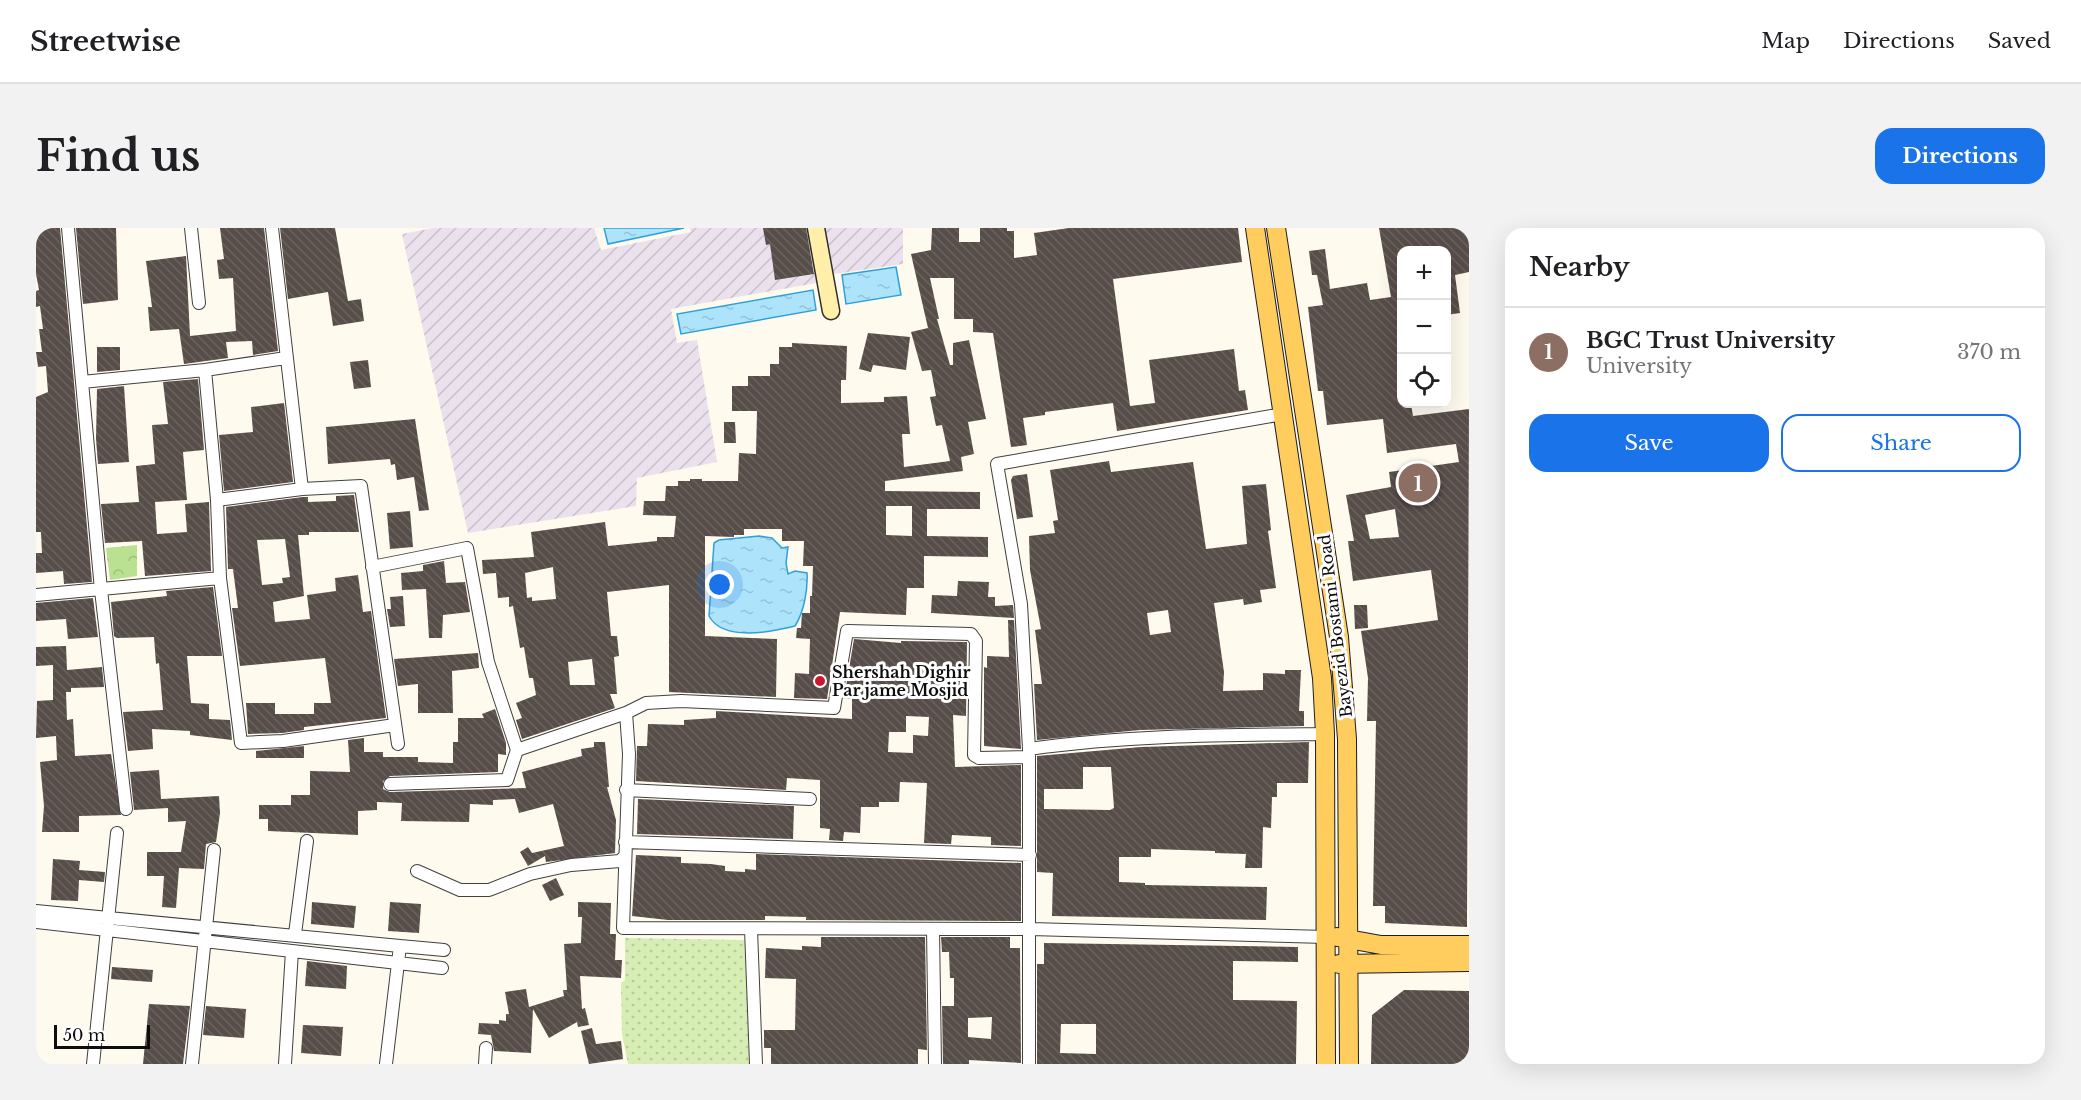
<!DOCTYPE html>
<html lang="en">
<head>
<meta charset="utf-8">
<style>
	body { margin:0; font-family:"Libre Baskerville",serif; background:#f2f2f2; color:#202124 }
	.controls { position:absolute; right:18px; top:18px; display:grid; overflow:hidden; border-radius:12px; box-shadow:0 6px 24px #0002 }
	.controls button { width:54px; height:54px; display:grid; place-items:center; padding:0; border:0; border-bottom:2px solid #e0e0e0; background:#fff; color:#202124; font:30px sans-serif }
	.scale { position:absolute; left:18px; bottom:15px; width:96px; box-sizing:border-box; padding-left:6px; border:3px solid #0d0d0d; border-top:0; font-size:16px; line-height:21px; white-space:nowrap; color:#0d0d0d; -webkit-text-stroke:4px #fff; paint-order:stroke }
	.you { position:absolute; left:684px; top:357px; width:21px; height:21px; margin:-15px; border:4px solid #fff; border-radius:50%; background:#1a73e8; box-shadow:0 0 0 9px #1a73e833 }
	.badge { display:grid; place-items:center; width:39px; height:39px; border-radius:50%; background:#1a73e8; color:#fff; font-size:20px; font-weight:700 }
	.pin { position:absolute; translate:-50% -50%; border:3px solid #fff; box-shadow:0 2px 6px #0006 }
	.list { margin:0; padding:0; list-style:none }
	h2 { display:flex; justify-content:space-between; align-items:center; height:78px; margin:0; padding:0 24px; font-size:26px }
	h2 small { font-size:20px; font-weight:400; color:#757577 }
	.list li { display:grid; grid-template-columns:39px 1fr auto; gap:18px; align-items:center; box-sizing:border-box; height:90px; padding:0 24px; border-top:2px solid #e0e0e0 }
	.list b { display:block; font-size:22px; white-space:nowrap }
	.list p { margin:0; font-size:20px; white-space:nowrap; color:#757577 }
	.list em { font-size:20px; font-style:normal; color:#757577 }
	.actions { display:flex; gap:12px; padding:18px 24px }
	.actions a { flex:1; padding:14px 0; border:2px solid #1a73e8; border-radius:18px; text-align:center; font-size:21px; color:#1a73e8 }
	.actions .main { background:#1a73e8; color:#fff }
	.icon { flex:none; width:33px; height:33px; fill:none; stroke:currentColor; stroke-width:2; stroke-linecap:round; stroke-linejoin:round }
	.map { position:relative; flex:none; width:1433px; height:836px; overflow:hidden; border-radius:18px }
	header { display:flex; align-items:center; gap:36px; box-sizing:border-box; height:84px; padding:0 30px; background:#fff; border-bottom:2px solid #e0e0e0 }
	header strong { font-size:28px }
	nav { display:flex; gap:33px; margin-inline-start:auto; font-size:21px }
	.intro { display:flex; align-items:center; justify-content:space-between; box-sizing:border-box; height:144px; padding:0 36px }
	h1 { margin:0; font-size:42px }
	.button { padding:15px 27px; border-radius:18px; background:#1a73e8; color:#fff; font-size:21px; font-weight:700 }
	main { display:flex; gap:36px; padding:0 36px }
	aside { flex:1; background:#fff; border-radius:18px; box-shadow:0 6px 24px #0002 }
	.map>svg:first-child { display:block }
</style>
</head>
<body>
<header>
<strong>Streetwise</strong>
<nav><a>Map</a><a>Directions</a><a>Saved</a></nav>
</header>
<div class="intro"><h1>Find us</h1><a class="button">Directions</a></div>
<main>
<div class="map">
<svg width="1433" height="836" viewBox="0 0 1433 836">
	<defs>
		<pattern id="industrial-furrows" width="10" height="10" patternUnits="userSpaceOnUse" patternTransform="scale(1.5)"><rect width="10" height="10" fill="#ebe1ed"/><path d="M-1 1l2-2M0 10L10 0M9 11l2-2" fill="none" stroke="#c8c0ca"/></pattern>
		<pattern id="forest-crowns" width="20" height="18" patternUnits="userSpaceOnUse" patternTransform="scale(1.5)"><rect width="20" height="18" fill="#bae091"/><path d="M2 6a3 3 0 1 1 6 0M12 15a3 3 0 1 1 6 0" fill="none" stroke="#9fbf7c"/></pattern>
		<pattern id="park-dots" width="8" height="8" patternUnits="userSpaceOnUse" patternTransform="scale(1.5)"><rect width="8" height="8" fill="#d6edb4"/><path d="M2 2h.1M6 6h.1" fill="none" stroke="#b6ca9a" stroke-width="1.8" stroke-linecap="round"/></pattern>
		<pattern id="water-ripples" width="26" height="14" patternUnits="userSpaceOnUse" patternTransform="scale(1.5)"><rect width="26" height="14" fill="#ade4fc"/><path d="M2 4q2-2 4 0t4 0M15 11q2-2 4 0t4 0" fill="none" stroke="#94c2d7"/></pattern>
		<pattern id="building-back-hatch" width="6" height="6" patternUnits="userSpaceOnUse" patternTransform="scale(1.5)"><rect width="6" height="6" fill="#574d49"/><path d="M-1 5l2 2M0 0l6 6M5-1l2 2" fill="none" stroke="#6a625f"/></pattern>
	</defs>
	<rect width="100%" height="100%" fill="#fffaee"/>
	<path fill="url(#industrial-furrows)" d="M397,0H558L565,22L655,4L654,0H777L786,54L635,81L641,115L661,112L681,234L601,250L600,278L432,305L366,6Z
		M783,0H867V36L792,47Z"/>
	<path fill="url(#forest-crowns)" d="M101,317V348L74,352L70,320Z"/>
	<path fill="url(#park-dots)" d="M589,710L709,712L713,836H592L586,806L585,755L589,752Z"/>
	<path fill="url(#water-ripples)" stroke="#2da2da" stroke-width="1.5" d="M568,0H648L572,16Z
		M860,39L865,67L810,76L806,47Z
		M777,62L780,82L645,106L641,86Z
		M723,308L736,310L746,320L752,319L750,335L752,346L759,343L771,345C772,361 768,384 759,398C735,404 687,414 673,388L678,315L683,312Z"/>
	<path fill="url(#building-back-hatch)" fill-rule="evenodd" d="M0,0H24L56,354L28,356L27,343L0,345V325H6L5,304H0V169L12,164L10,138L2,139L0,124H6L3,101H7L4,78L0,79V63L3,62L0,46Z
		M40,0H80L82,72L47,76Z
		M184,0H228L242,123L217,127L216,113L190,114L192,130L148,136L143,101L114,103L112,79H116L110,33L150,28L154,108L200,103L197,50L183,51L181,32L188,31Z
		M244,0H299L312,73L325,71L328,93L297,98L292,64L252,71Z
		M727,0H770L778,46L739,52L734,16L730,17Z
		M896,0H923V14H944V0H971V3H978V30L1001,27L998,5L1033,0H1202L1206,34L1077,51L1094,178L1119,175L1113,132L1198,121L1203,163L1209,162L1212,182L1081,203L1077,175L1009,184V187L987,190L991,217L975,219L957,105L937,104V91H918V50H894L903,91H901L914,137H917V115L933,112L950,191L932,194L938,226L925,229L927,243L849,253V263L944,264V281H891V308L952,309V329L888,328V360H871L870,387L804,384L791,471L758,470L759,445L773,446L774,411L760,410L761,400H765L766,385H774V368H776L777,338H767L768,313H746V301H708V307H698V309L669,308V408L741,411L740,469L633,464V357L571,364L575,408H581L583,428L578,429L581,466H574L579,480L486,511L480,492L486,490L480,475L500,467L497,450H493L488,419L484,420L477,378L473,379V369L462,370L460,345L447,346L446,332L498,329L495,304L569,294L572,318L621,313V309H638L640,288L607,287L608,273H629L630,258H642V253H654V251H666V253H702L703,225L720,226L721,183H696V158H712V148H734V136H743V119H756V115L811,118L810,152H805V175L848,174V169L871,168L874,206H866L868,239L914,233L906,197L900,198L894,169L900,168L895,142L886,143L875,104L892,100L875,26L895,22ZM850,278H876V308L850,307ZM517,339L520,371L496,373V369L491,370L489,345ZM556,431L559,457H534L532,434Z
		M1343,0H1433V44L1419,47L1424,85L1410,87V22H1365V176H1375L1377,188L1433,181L1431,699L1349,695V678H1337L1340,493H1331L1332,450L1325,403L1402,392L1395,342L1317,353L1312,313H1318L1310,267L1355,259L1353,244L1423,234L1420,216L1351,225L1347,191L1291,197L1287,163H1282L1272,79L1287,77L1281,47H1276L1273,23L1289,21L1294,61L1331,55L1334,72L1355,69ZM1359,281L1363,309L1334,311L1329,287Z
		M832,105L874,109L870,142L837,137L835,144L823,141Z
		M61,119H84V142L61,144Z
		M332,132L335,159L318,161L314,134Z
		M162,151L168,222L147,224L151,272L119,274L121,306L151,304L149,276L173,274L175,343L109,348L106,313L69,315L65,276L103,274L100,238L119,236L116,197L132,196L127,154Z
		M88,158L93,234L62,236L60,211L61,161Z
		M248,175L257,254L188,263L183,207L217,204L215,179Z
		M379,191L393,282L383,283L378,249L361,252L359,236L355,237L354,231L292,236L290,199Z
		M688,194H699L700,215H688Z
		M1073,233L1075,244L1157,234L1170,321L1211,316L1206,258L1230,256L1235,302L1232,303L1240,360L1224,362L1226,374L1208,377L1207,371L1178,375L1188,444L1187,463L1227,462V445L1249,446V442H1265L1263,483H1268V498L1104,502L1001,512L998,456H1006L999,402L1005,401L994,342L993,308L1019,305L1017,293L1022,292L1014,242ZM1132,382L1135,404L1114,407L1111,385Z
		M991,246L997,289L981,291L975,252L977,248Z
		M318,267L323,304H273V307H262L268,368L237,374L239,394L274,391L271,367L300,363L299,350L322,347L327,384L335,383L350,490L268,499V502L246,505L212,506L210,475H239V486H278V475H295L289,430L204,438L196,380H202L197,341H192L190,279L267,269H272V274L300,273V268ZM249,311L254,349L246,350L247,355L226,357L221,312Z
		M374,283L377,319L354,321L351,285Z
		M408,333L410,355L429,354L434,384L407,387L406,410H393L390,361L366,362L365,345L387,343V337Z
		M922,353L953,354L952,369H959V378L977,377L978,390L895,385L896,367L921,368Z
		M177,359L186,428H151L155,475L173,476V491L194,492L196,512L154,507V503L116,501L117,521L92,523L87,484L127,482L123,435L120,436L118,409L81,410L78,408L75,374L131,368L130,363Z
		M367,368L369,398L354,399L351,381H355L354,369Z
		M57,370L62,409L32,411L30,391L0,393V375Z
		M1318,377H1331L1332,400L1319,401Z
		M972,392H978L985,521L948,518V439L951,440V428L973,429Z
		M818,411L865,415V413L931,414L930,488L917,487L919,539L985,537V618L955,617V609L916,607L915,616L888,615L891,555L864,554L863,574H843V579H825L824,605L808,604L807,613L793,612L794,601L784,600V552L751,550L750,562L600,553L601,518H611L612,496L648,497V492L680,490V483L816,491V471H808ZM870,488L893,489L892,508L877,507V525L852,524L853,504H870Z
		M30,418L31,442L66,439L68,459L35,460V464H30L31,492L37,491L39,528L75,526L85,587L43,588V604H6L8,578L4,534L21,532L20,508L0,510L1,473L17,472V437L0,438V419Z
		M442,425L443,440L416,443L417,485H382V456L362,458L358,431Z
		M459,481L470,515V527L462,526V544L354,548L347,553V561L354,564L490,560L486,544L546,528L545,521L558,519V514H569L573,559H571L580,592L579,625L510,634L509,628L492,638L484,624L492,619L496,625L528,618L517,576L483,585L479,571L457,572V577L434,576L433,594L365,593L366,575L341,574V582L322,583V607L232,603V591H223V577H255V567H274V543L314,544L312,512L328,510V524H347V529H382V534L417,535V514H422V490H448L446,486Z
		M1273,514L1272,555H1241V569H1236L1235,600L1227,599L1226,640H1209L1210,626L1179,625V623L1115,621V629H1083V654L1109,655V657L1231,659L1230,692L1016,688L1017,645L1001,644V528L1105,519ZM1047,539H1075L1078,580L1074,582L1008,581V561H1047Z
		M268,518V530H220V523Z
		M123,542L125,571L183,568L184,585L180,614L170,616L168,641L143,640L140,680L126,679L128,648H111V624H145L150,593L132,594V580L98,582L94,544Z
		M602,571L758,578L757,611L601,606Z
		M720,626L985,635V693L770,692V689L729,688V692H632L596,688L600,627L645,629V635L675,636L689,638V643L709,644V641L720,642Z
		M17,631L44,633L43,642L69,644L68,654L43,652L42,673L15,672Z
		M520,650L528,667L514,673L506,657Z
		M276,674L320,678L318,700L275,696Z
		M354,674L385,676L383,705L352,703Z
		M542,674L575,675L574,706H580L579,732H586L585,750L544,748L546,781L549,780L553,797L542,799L541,794L513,810L497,781L495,825L458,823L455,807L442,806L443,795L463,796V792L470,793V786H473L469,764L490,761L493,779L528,768L527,762H531L528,716L545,715L546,689H542Z
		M785,709H889L891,822L882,821V836H735V820H728V802H759L760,751L729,750L730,720L766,722V718L785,719Z
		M905,709H974V720H984L985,835L933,832V836H907L906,778H918V750H914L913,724H906ZM956,789L955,811L932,809V790Z
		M1008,715L1262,719V734L1197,733V772L1261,773L1260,836H1001V736H1008ZM1025,796H1060V826L1024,825Z
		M271,733L311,738L310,761L269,758Z
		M76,739L117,742L116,754L75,751Z
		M1368,762L1433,763V836H1335L1336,787Z
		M113,776L154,778L147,836H107Z
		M170,778L210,781L208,810L167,807Z
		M267,797L307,799L305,828L265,825Z
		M556,800L560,816L585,813L587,831L553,836L545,803Z"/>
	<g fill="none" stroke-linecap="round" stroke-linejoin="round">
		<g stroke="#404040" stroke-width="14">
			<path id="street" d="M32,0L46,154L169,142
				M155,0L163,75
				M236,0L266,261L325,258L362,516
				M46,154L65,362L90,581
				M181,272L266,261
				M336,339L431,320L452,434L481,522
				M184,350L205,515L247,513L359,497
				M0,367L184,350L181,272L169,142L250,130
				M590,485L610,475L645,473L798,480L811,403L935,406L940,413L938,527L943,530L993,529
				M993,521C1092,507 1190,507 1289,506
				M354,556L471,552L481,522L590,485L593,526L587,700L994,701L1290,709
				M590,562L774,571
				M589,614L994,627
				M381,643L424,662H453L494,646L535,637L584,633L589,628
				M0,683L364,718L350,836
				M0,694L256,723L249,836
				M715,701L720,836
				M897,701L899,836
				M259,706L271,613
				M364,718L408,722
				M256,723L406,740
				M57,836L81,605
				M156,836L178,622
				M449,836L450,820
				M993,836V521L985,376L961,236L1247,186"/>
		</g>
		<g stroke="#2f2f2f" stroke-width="19">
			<path id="secondary" d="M780,0L795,83"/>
		</g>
		<g stroke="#1e1e1e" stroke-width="20">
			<path id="primary" d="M1219,0L1286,450L1289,506L1290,836
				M1240,0L1303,409L1311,511L1313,836
				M1301,709L1345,717H1433
				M1303,736L1433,734"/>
		</g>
		<use href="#street" stroke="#fff" stroke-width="12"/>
		<use href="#secondary" stroke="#ffefa9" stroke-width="16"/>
		<use href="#primary" stroke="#ffcc5e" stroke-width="18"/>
	</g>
	<circle fill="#cb182e" stroke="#fff" stroke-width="2" cx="784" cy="453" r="6"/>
	<g text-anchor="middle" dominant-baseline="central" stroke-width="6" stroke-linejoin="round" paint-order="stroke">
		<g font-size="16" fill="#0d0d0d" stroke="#fff">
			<text transform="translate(1299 398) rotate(-97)">Bayezid Bostami Road</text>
		</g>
		<g font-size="16" font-weight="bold" fill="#0d0d0d" stroke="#fff" text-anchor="start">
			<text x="796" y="444">Shershah Dighir<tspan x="796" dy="18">Par jame Mosjid</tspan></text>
		</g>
	</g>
</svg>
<div class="controls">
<button>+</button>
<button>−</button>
<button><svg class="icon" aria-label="locate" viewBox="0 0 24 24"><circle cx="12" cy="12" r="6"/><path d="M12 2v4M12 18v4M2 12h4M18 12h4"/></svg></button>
</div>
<div class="scale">50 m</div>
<div class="you"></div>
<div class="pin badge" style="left:1382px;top:255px;background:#8d6e63">1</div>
</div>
<aside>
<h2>Nearby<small></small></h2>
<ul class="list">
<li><span class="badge" style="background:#8d6e63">1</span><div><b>BGC Trust University</b><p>University</p></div><em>370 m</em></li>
</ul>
<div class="actions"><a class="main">Save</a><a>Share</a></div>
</aside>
</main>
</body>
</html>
